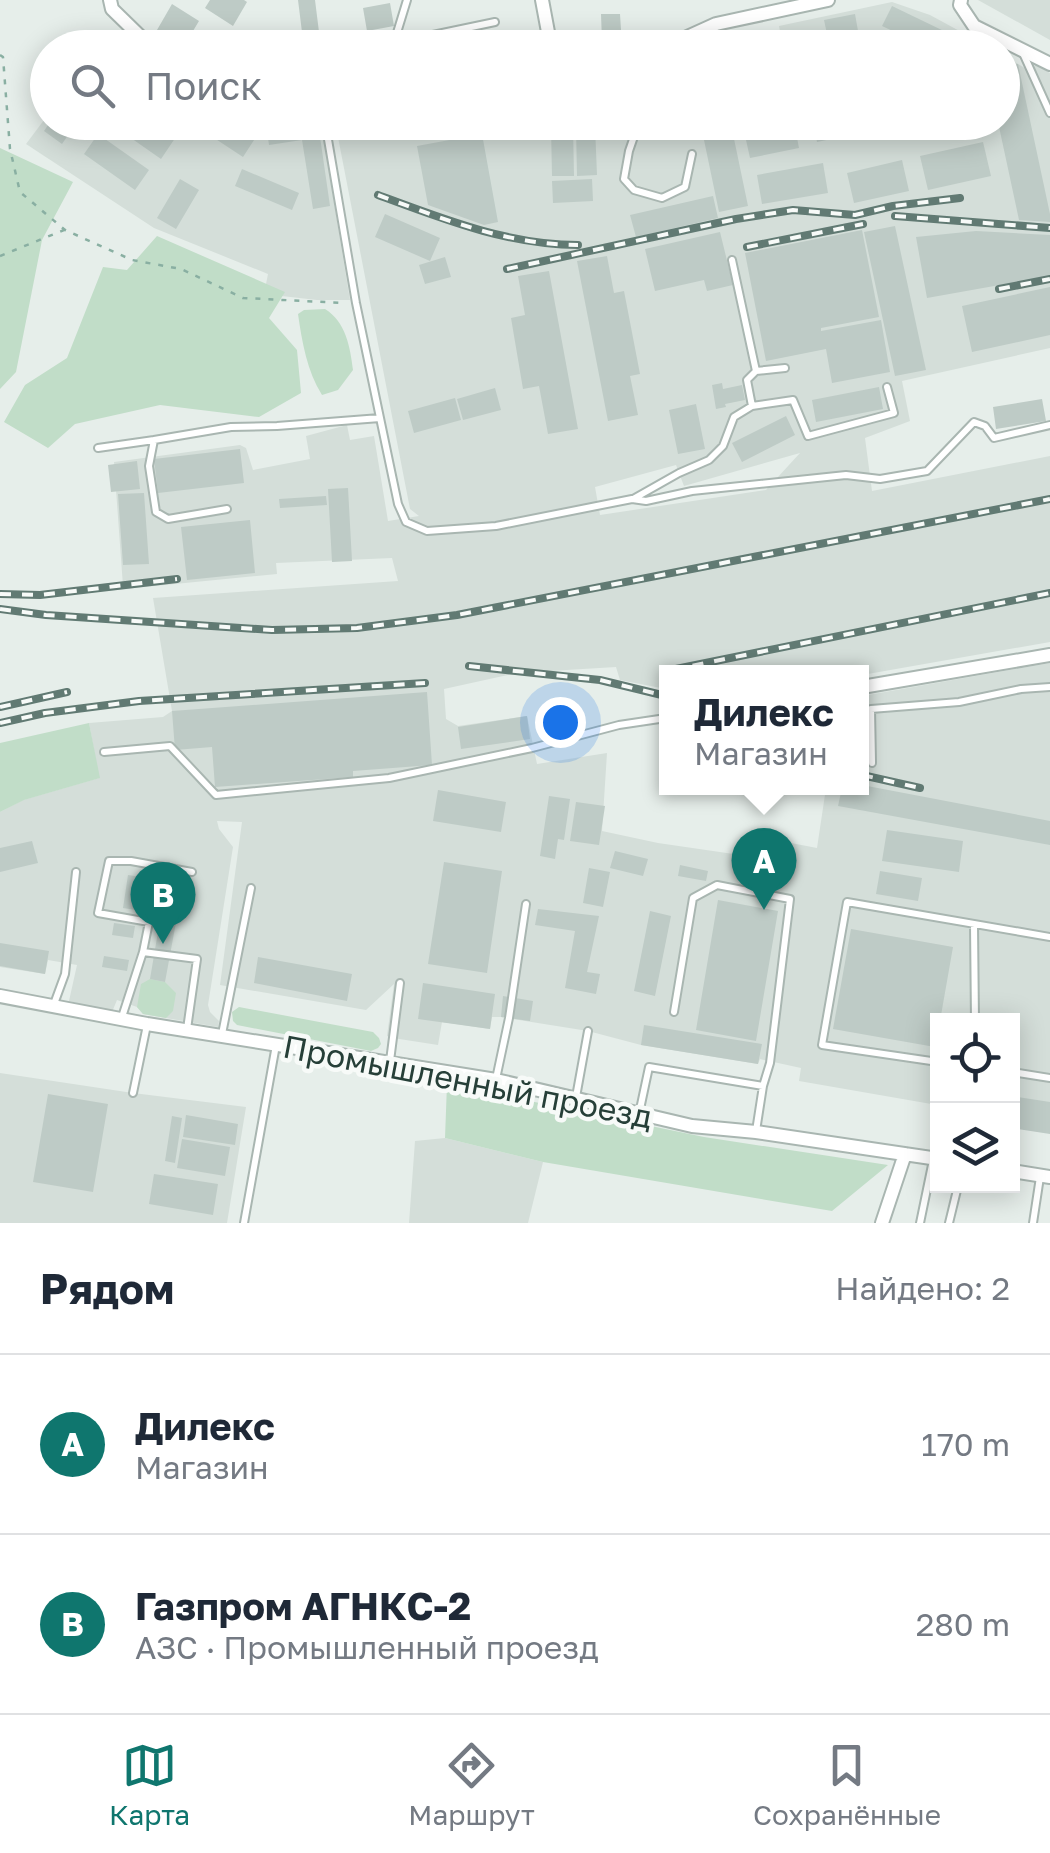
<!DOCTYPE html>
<html lang="ru">
<head>
<meta charset="utf-8">
<style>
	body { margin:0; font-family:"Golos Text",sans-serif; background:#f6f6f7; color:#1f2937 }
	.controls { position:absolute; right:30px; bottom:30px; display:grid; overflow:hidden; border-radius:0px; box-shadow:0 5px 25px #0003 }
	.controls button { width:90px; height:90px; display:grid; place-items:center; padding:0; border:0; border-bottom:2px solid #e0e1e3; background:#fff; color:#1f2937; font:50px sans-serif }
	.you { position:absolute; left:560px; top:722px; width:35px; height:35px; margin:-25px; border:8px solid #fff; border-radius:50%; background:#1a73e8; box-shadow:0 0 0 15px #1a73e833 }
	.badge { display:grid; place-items:center; width:65px; height:65px; border-radius:50%; background:#0f766e; color:#fff; font-size:32px; font-weight:700 }
	.pin { position:absolute; translate:-50% -82px; filter:drop-shadow(0 2px 5px #0008) }
	.pin::after { content:''; position:absolute; top:52px; width:35px; height:30px; background:inherit; clip-path:polygon(0 0,100% 0,50% 100%) }
	.popup { position:absolute; left:659px; top:665px; width:210px; height:130px; box-sizing:border-box; display:grid; place-content:center; border-radius:0px; background:#fff; filter:drop-shadow(0 2px 8px #0005); font-size:32px; white-space:nowrap; color:#747a83 }
	.popup b { font-size:38px; color:#1f2937 }
	.popup::after { content:''; position:absolute; left:50%; top:100%; margin-left:-20px; border:20px solid transparent; border-top-color:#fff }
	.list { margin:0; padding:0; list-style:none }
	h2 { display:flex; justify-content:space-between; align-items:center; height:130px; margin:0; padding:0 40px; font-size:42px }
	h2 small { font-size:32px; font-weight:400; color:#747a83 }
	.list li { display:grid; grid-template-columns:65px 1fr auto; gap:30px; align-items:center; box-sizing:border-box; height:180px; padding:0 40px; border-top:2px solid #e0e1e3 }
	.list b { display:block; font-size:38px; white-space:nowrap }
	.list p { margin:0; font-size:32px; white-space:nowrap; color:#747a83 }
	.list em { font-size:32px; font-style:normal; color:#747a83 }
	.icon { flex:none; width:55px; height:55px; fill:none; stroke:currentColor; stroke-width:2; stroke-linecap:round; stroke-linejoin:round }
	.map { position:relative; flex:none; width:1050px; height:1223px; overflow:hidden }
	.search { position:absolute; background:#fff; box-shadow:0 5px 25px #0003; left:30px; right:30px; top:30px; height:110px; display:flex; align-items:center; gap:25px; box-sizing:border-box; padding:0 35px; border-radius:55px; color:#747a83; font-size:38px }
	.sheet { height:490px; background:#fff }
	nav { display:flex; justify-content:space-around; align-items:center; box-sizing:border-box; height:140px; border-top:2px solid #e0e1e3; background:#fff; font-size:28px; color:#747a83 }
	nav a { display:grid; justify-items:center; gap:5px }
	nav .on { color:#0f766e }
	.map>svg:first-child { display:block }
</style>
</head>
<body>
<div class="map">
<svg width="1050" height="1223" viewBox="0 0 1050 1223">
	<rect width="100%" height="100%" fill="#e6eeea"/>
	<path fill="#d4ded9" fill-rule="evenodd" d="M978,0H1050V40Z
		M892,2L930,15L989,47H783L779,26Z
		M1003,55L1028,70L1036,65L1050,73V348L902,381L910,421L865,438L872,491L1050,456V642L862,675V672H666V689L620,680L616,667L517,673L444,689L446,719L458,726L527,716L537,764L607,753L602,831L658,843L761,858L765,838L817,848L826,788H862V696L1050,663V1124L1013,1118L1012,1021H938L937,1105L799,1081L801,1068L760,1059L758,1064L641,1045L588,1031L501,1017H492L490,1029L442,1022L438,1045L393,1038L387,1036L394,984L366,1010L220,985L242,822L217,821L219,829L233,847L208,1005L210,1012L219,1021L218,1027L143,1014L137,1007L117,1000L112,1012L69,1001L77,965L48,960L45,974L0,967V812L23,800L99,778L89,723L163,717L172,711L153,598L398,581L392,558L276,563L277,574L124,589L123,586L114,462L240,445L246,448L253,470L310,459L306,436L347,425L350,440L374,436L388,521L419,516L410,509L337,132L381,122H1002ZM800,453L766,490L600,515L595,487L676,465L684,486Z
		M47,116L48,122H251L264,129L321,123L350,300H317L264,294L268,274L154,228L26,144Z
		M0,1073L133,1093L246,1107L227,1223H0Z
		M445,1138L543,1162L528,1223H409L415,1141Z"/>
	<path fill="#c1ddc8" d="M0,148L73,182L42,240L16,372L0,389Z
		M157,236L285,292L269,318L297,350L301,393L259,417L160,405L75,424L48,448L4,422L25,385L67,358L103,267L127,270Z
		M325,309C346,322 350,347 353,370L338,390L322,395C307,371 302,342 298,314L304,310Z
		M89,723L100,778L24,800L0,812V743Z
		M150,979L165,982L176,993L173,1011L166,1018L143,1014L137,1007L141,984Z
		M239,1007L373,1032L379,1038L381,1044L378,1048L371,1051L237,1025L233,1021L232,1012Z
		M447,1084L704,1137L888,1165L832,1211L543,1162L445,1138Z"/>
	<path fill="#becbc6" d="M210,0H244L247,2L233,26L205,8Z
		M298,0H315L321,48H304Z
		M390,3L394,26L367,31L363,8Z
		M172,4L199,21L184,46L157,30Z
		M892,6L948,33L941,48H929L882,26Z
		M601,14H620L621,30H611L612,41H602Z
		M855,14L861,48H830L824,20Z
		M106,30L121,41L116,48H99L95,44Z
		M1018,64L1050,214V222L1019,220L998,122H1002V68Z
		M50,122H77L62,144L44,131Z
		M108,122H186L161,159Z
		M211,122H234L256,137L243,157L205,132Z
		M784,122H794L799,148L750,158L744,131Z
		M813,122H872L874,130L817,142Z
		M318,123L330,206L313,209L302,140L269,145L267,131Z
		M595,126L597,175L577,176L576,127Z
		M551,127H573L574,176H552Z
		M98,134L149,170L135,190L84,154Z
		M482,134L498,222L484,225L428,205L417,146Z
		M733,134L748,206L719,212L704,140Z
		M983,142L991,176L928,190L920,156Z
		M902,160L909,191L854,203L847,173Z
		M823,163L828,193L762,204L757,175Z
		M242,169L299,193L292,210L235,186Z
		M180,179L199,190L176,229L157,218Z
		M592,179L593,201L553,203L552,181Z
		M713,196L718,218L636,237L630,215Z
		M385,214L440,238L430,261L375,237Z
		M895,226L926,370L895,376L864,232Z
		M862,230L879,317L821,328V331L881,320L890,372L832,383L826,349L766,361L745,253Z
		M976,231L1050,235V276L927,298L916,237Z
		M720,232L733,285L707,291L704,280L655,291L645,249Z
		M607,256L614,293L624,291L640,374L630,376L638,415L608,421L577,261Z
		M445,257L451,277L425,284L419,265Z
		M549,271L578,429L548,434L539,386L523,389L511,318L525,315L518,276Z
		M1050,287V335L972,352L962,306Z
		M722,383L723,389L742,385L745,400L725,404L726,407L716,409L712,385Z
		M879,387L883,409L816,422L812,400Z
		M495,388L501,410L463,420L457,399Z
		M455,398L461,420L414,433L408,411Z
		M1042,399L1046,421L996,429L993,407Z
		M696,404L705,449L678,454L669,410Z
		M786,416L795,435L742,462L732,443Z
		M240,449L244,483L158,493L154,459Z
		M137,461L140,489L111,492L108,465Z
		M348,488L352,561L332,562L328,489Z
		M144,493L149,564L123,565L118,494Z
		M326,496L327,505L280,508L279,499Z
		M250,520L255,573L187,580L181,527Z
		M427,692L432,765L353,771V777L215,787L212,747L175,750L172,711Z
		M527,716L530,739L461,749L458,727Z
		M862,785L1050,821V845L838,806L842,788H862Z
		M438,790L506,802L501,832L433,821Z
		M549,796L570,799L564,840L558,839L555,859L540,856Z
		M576,802L605,806L599,845L570,841Z
		M887,830L963,841L959,872L882,861Z
		M32,841L38,863L0,872V848Z
		M615,851L648,859L643,876L610,868Z
		M444,862L502,871L487,973L428,964Z
		M680,865L708,871L706,881L678,876Z
		M589,868L610,872L603,907L583,903Z
		M880,871L922,878L918,901L876,894Z
		M128,875L188,884L183,918L177,917L165,982L150,979L161,914L123,908Z
		M718,900L778,911L756,1041L696,1030Z
		M538,909L599,916L587,972L600,974L596,994L565,988L575,931L535,925Z
		M650,911L671,916L655,996L634,991Z
		M114,923L135,926L133,938L112,935Z
		M851,929L953,947L940,1021H938L935,1047L833,1029Z
		M0,943L49,951L45,974L0,966Z
		M104,956L129,960L127,971L102,967Z
		M258,957L352,974L347,1001L254,983Z
		M423,983L495,994L490,1029L418,1019Z
		M503,996L533,1001L530,1021L501,1017Z
		M644,1025L762,1044L758,1064L641,1045Z
		M48,1094L108,1104L93,1192L33,1182Z
		M1012,1096L1050,1102V1134L1012,1128Z
		M186,1115L238,1124L235,1145L183,1137Z
		M172,1116L182,1118L175,1163L165,1161Z
		M182,1139L230,1147L225,1176L177,1168Z
		M154,1174L218,1184L213,1215L149,1204Z"/>
	<g fill="none" stroke-linecap="round" stroke-linejoin="round">
		<g stroke="#a9b6b1" stroke-width="10">
			<path id="lane" d="M385,45L495,22
				M376,48L396,36L407,0
				M1022,51L1050,113
				M325,122L356,303L398,504L406,522L427,531L496,526L632,499L646,501L692,491L846,475L880,479L927,471L974,422L985,426L994,438L1050,425
				M639,122L629,151L624,179L634,190L662,198L685,187L692,154
				M732,260L756,371L747,380L752,406
				M756,371L785,368
				M98,448L154,440
				M633,499L679,473L709,460L723,446L734,417L752,406L793,400L808,436L894,413L887,387
				M227,509L168,519L156,512L149,466L154,440L231,427L277,426L380,418
				M104,752L170,746L216,795L389,778L532,748L619,725L666,718
				M872,763L871,709L959,702L1021,689L1050,687
				M974,925L975,1021
				M143,952L149,922L98,913L109,861H131L192,872
				M54,1004L65,974L76,872
				M674,1012L693,898L717,885L790,899L770,1063L763,1086L756,1131
				M122,1017L143,952L197,959L187,1029
				M222,1034L251,888
				M390,1061L400,983
				M938,1062L822,1045L847,902L1050,937
				M1012,1072L1050,1078
				M496,1079L509,1018L526,904
				M133,1093L147,1025
				M576,1097L588,1031
				M639,1114L649,1067L763,1086
				M244,1223L276,1045
				M920,1223L933,1160
				M949,1223L958,1186
				M1033,1223L1040,1177"/>
		</g>
		<g stroke="#a9b6b1" stroke-width="16">
			<path id="street" d="M110,0L112,9L152,48
				M542,0L551,48
				M961,0L960,5L974,26L1050,64
				M663,48L716,24L828,0
				M266,122H270
				M862,687L1050,655
				M0,996L147,1024L496,1080L692,1126L756,1132L938,1159
				M1012,1171L1050,1177
				M882,1223L905,1154"/>
		</g>
		<path stroke="#89afa2" stroke-width="2.5" stroke-dasharray="5 8" stroke-linecap="butt" d="M0,55L3,57L10,149L20,192L65,230L132,260L181,269L243,298L345,303
			M0,256L64,230"/>
		<use href="#lane" stroke="#fff" stroke-width="6"/>
		<use href="#street" stroke="#fff" stroke-width="12"/>
		<g stroke="#617a73" stroke-width="8">
			<path id="rail" d="M378,195C443,219 508,245 578,245
				M895,216L1050,228
				M747,247L863,224
				M507,269L736,219L793,210L855,215L893,206L960,198
				M999,289L1050,279
				M0,594L40,595L177,579
				M0,609L46,615L272,630L357,628L457,615L1050,499
				M469,666L600,680L666,696
				M671,670L1050,593
				M0,707L67,692
				M0,723L45,713L139,701L425,683
				M862,775L920,788"/>
		</g>
		<use href="#rail" stroke="#f7faf8" stroke-width="4" stroke-dasharray="11" stroke-linecap="butt"/>
	</g>
	<g text-anchor="middle" dominant-baseline="central" stroke-width="9" stroke-linejoin="round" paint-order="stroke">
		<g font-size="32" fill="#263f38" stroke="#f7faf8">
			<text transform="translate(468 1081) rotate(11)">Промышленный проезд</text>
		</g>
	</g>
</svg>
<div class="controls">
<button><svg class="icon" aria-label="locate" viewBox="0 0 24 24"><circle cx="12" cy="12" r="6"/><path d="M12 2v4M12 18v4M2 12h4M18 12h4"/></svg></button>
<button><svg class="icon" aria-label="layers" viewBox="0 0 24 24"><path d="M12 4l9 5-9 5-9-5zM3 14l9 5 9-5"/></svg></button>
</div>
<div class="you"></div>
<div class="pin badge" style="left:764px;top:910px">A</div>
<div class="popup"><b>Дилекс</b>Магазин</div>
<div class="pin badge" style="left:163px;top:944px">B</div>
<div class="search"><svg class="icon" aria-label="search" viewBox="0 0 24 24"><circle cx="10" cy="10" r="6"/><path d="M15 15l6 6"/></svg>Поиск</div>
</div>
<section class="sheet">
<h2>Рядом<small>Найдено: 2</small></h2>
<ul class="list">
<li><span class="badge">A</span><div><b>Дилекс</b><p>Магазин</p></div><em>170 m</em></li>
<li><span class="badge">B</span><div><b>Газпром АГНКС-2</b><p>АЗС · Промышленный проезд</p></div><em>280 m</em></li>
</ul>
</section>
<nav>
<a class="on"><svg class="icon" aria-label="map" viewBox="0 0 24 24"><path d="M3 6l6-2 6 2 6-2v14l-6 2-6-2-6 2zM9 4v14M15 6v14"/></svg>Карта</a>
<a><svg class="icon" aria-label="directions" viewBox="0 0 24 24"><path d="M12 3l9 9-9 9-9-9zM9 14v-3h6M13 9l2 2-2 2"/></svg>Маршрут</a>
<a><svg class="icon" aria-label="saved" viewBox="0 0 24 24"><path d="M7 4h10v16l-5-4-5 4z"/></svg>Сохранённые</a>
</nav>
</body>
</html>
